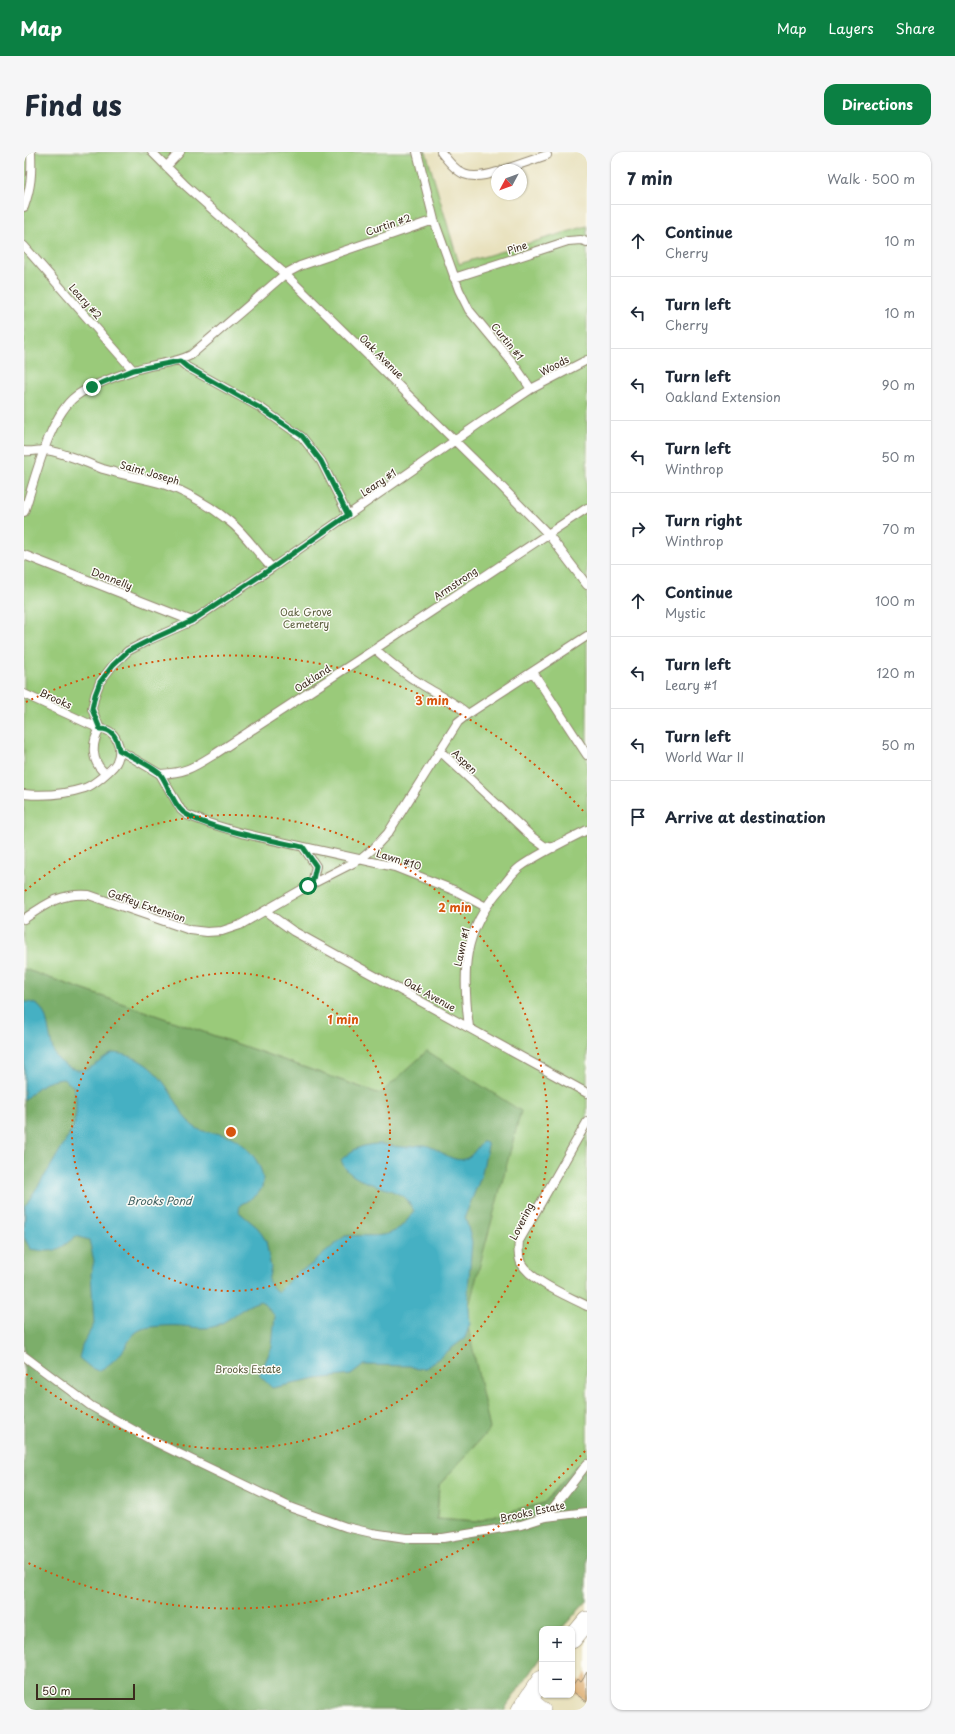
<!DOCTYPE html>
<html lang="en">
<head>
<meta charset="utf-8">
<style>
	body { margin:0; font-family:"Playpen Sans",sans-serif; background:#f6f6f7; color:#1f2937 }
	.controls { position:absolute; right:12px; bottom:12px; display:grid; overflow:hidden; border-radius:8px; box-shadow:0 1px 3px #0004 }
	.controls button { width:36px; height:36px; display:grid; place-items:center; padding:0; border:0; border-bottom:1px solid #e0e1e3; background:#fff; color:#1f2937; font:20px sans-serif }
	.compass { position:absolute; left:467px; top:12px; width:36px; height:36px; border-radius:50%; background:#fff; box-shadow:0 1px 3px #0004; rotate:229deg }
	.scale { position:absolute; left:12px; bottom:10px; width:99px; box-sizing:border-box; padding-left:4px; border:2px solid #3b2a1e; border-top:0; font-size:11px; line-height:14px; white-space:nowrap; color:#3b2a1e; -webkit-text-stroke:3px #fdfcf7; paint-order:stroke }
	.stop { position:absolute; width:12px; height:12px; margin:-9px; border:3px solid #0b8043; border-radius:50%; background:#fff }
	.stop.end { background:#0b8043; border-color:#fff; box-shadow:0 1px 4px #0008 }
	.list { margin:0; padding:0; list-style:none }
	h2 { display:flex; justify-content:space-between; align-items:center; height:52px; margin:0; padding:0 16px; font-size:17px }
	h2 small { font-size:13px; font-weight:400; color:#747a83 }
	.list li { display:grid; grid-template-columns:26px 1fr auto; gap:12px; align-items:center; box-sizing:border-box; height:72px; padding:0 16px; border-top:1px solid #e0e1e3 }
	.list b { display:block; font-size:15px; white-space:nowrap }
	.list p { margin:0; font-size:13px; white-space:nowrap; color:#747a83 }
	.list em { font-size:13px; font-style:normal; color:#747a83 }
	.icon { flex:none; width:22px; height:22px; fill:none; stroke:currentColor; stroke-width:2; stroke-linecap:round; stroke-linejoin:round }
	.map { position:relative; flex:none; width:563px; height:1558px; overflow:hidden; border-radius:12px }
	header { display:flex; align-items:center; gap:24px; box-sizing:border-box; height:56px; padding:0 20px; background:#0b8043; color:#fff }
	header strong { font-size:19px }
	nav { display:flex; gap:22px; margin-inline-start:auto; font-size:14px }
	.intro { display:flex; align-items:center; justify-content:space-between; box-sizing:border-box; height:96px; padding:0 24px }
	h1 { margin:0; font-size:28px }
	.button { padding:10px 18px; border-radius:12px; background:#0b8043; color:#fff; font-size:14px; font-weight:700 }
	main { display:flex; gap:24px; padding:0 24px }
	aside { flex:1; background:#fff; border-radius:12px; box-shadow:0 1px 3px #0004 }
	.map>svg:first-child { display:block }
</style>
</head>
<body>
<header>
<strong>Map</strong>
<nav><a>Map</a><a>Layers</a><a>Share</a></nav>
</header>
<div class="intro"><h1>Find us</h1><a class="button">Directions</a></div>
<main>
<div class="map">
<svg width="563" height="1558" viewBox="0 0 563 1558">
	<rect width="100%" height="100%" fill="#fdfcf7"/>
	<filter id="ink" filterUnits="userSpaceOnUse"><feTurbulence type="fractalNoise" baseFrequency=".025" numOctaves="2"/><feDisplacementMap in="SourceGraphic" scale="8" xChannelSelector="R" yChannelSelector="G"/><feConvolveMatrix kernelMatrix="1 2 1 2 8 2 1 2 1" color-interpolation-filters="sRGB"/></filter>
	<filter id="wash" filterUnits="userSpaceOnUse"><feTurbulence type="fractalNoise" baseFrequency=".012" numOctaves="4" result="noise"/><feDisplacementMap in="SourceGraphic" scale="16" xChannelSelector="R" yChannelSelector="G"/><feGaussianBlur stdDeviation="0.9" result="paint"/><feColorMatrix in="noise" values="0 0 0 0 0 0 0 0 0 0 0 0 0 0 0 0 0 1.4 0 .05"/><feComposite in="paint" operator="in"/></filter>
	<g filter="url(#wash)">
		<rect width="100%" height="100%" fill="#e8e1bd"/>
		<path fill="#9aca7a" stroke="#6a7a4c" d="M0,0H402L435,112L563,74V1321L552,1314L520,1351L451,1370L413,1367L415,1333L466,1277L356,942L0,817Z"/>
		<path fill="#7bae6a" stroke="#5b6c44" d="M0,817L356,942L403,899L497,959L442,1165L466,1277L415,1333L413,1367L451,1370L520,1351L552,1314L563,1321V1449L537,1477H518V1503L480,1558H0Z"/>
		<path fill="#45b0c3" stroke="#406d70" d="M0,850C30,848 21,889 33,906C35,909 39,911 42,914C49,918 55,919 63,917C72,914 80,905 89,901C119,903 137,923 151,948C157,957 159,965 168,973C179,983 192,979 205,984C222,990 248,1021 236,1039C233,1045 222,1049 216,1053L215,1060L234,1076L242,1089L247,1116L244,1129L250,1137L254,1140L275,1119L284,1115L321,1084C354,1082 369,1091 390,1059C388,1055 384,1049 381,1046C361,1031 326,1034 317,1008C327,998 337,993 352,992C358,991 371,995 379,995C386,996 394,992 400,993C415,995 428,1013 443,1006C449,1003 453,995 458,990H462L464,994L457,1025L441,1064L448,1090L444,1138L446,1172L441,1186L402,1216L393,1217L386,1214L340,1213L327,1223L293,1227L248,1236L235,1223L248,1195L251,1164L237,1149C219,1153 209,1167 192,1174C181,1178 169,1175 158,1174C148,1173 127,1174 118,1177C106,1182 105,1191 98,1200C91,1208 83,1215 74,1219L67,1216L55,1206L58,1194L70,1172L67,1122L70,1109L65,1088L52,1084C32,1100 32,1101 6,1097L0,1085L1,1054L25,1017L49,976L52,961V945L49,934L39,927C20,929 14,935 0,948Z"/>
		<g id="blocks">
			<path fill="#dbaa6c" d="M563,1520V1550L548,1539V1534L553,1527L557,1529Z"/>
		</g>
	</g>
	<g filter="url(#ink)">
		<use href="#blocks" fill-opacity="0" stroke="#92866e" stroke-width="1"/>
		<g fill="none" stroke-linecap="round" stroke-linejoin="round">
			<g stroke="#92866e" stroke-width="10">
				<path id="service" d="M128,0L162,34L261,122L477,334L524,382L563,433
					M393,0L410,68L435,138L445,158L489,211L507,237
					M417,0C435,24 444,29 473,20
					M142,15L156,0
					M479,18L523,3
					M0,55C7,35 8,22 7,0
					M0,94L109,218
					M430,126L544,89L557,88L563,90
					M156,209L163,215L237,256L278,285L297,309L324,363
					M0,299C7,300 14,298 21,298C40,300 62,311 79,317C99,323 119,326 139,332C163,340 185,353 205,369C222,382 233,401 248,416
					M0,360C11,328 25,264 52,244C67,233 90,225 108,219C127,211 148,213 167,203L261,122L276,114L410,68
					M0,403L168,469
					M351,497L563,356
					M509,520L563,603
					M0,542L76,577C92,577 99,596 93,609C91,616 68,634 61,636C42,642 19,644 0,642
					M76,577L68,557L71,543L76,530L89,513L104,499L123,489L168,469L248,416L456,271L507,237L563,208
					M76,577C67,591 67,610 81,621
					M95,598L136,622
					M416,599L508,685L520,694L529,696
					M136,622C162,621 170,615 191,602L351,497C366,511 382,523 400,534C415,543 430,550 444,562
					M136,622L157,658L163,663L184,671L217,681L371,715L432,739L462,755
					M279,695L292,714L288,732
					M241,759L269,779L563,941
					M0,767C23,751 37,741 65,743L166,778L183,780L198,779L216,773L284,734L337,707L350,696L364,681L434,570L444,562L563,484
					M445,875C438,820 438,779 478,735C483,729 489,720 496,715C514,702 543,688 563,678
					M563,970L495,1089C494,1097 494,1104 497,1111C508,1130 544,1144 563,1154
					M0,1204L67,1254L129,1289L268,1356L322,1375L348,1381L382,1386H419L497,1373L522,1365L563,1360
					M522,1365L563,1312"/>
			</g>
			<g stroke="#92866e" stroke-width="16">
				<path id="minor" d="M505,1546L519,1558"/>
			</g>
			<g stroke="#92866e" stroke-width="20">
				<path id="tertiary" d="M548,1487L563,1469
					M497,1558L518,1527"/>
			</g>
			<use href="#service" stroke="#fff" stroke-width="8"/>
			<use href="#minor" stroke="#fff" stroke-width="15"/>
			<use href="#tertiary" stroke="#fff" stroke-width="19"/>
		</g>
	</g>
	<g fill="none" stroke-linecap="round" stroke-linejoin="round" filter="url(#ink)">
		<path stroke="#0b8043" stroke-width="5" d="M68,235L109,218L156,209L163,215L236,256L278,284L297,309L324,363L248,416L168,469L124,489L104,499L89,513L76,530L71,543L68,557L76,577C90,577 93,587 95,598C104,603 132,616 137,623C145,634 148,651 159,660C179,676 251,689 279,695L292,714L288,732L284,734"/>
	</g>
	<g fill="none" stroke="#d7540e" stroke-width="2" stroke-dasharray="2 4">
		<circle cx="207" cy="980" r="159"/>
		<path d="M1 739A317 317 0 1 1 1 1221"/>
		<path d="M561 1299A476 476 0 0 1 2 1410M2 550A476 476 0 0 1 561 661"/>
	</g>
	<g text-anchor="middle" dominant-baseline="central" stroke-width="3" stroke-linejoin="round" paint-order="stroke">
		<g font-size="10" fill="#3b2a1e" stroke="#fdfcf7">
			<text transform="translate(364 72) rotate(-19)">Curtin #2</text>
			<text transform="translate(493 95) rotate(-18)">Pine</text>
			<text transform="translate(62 149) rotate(48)">Leary #2</text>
			<text transform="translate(484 189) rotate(51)">Curtin #1</text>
			<text transform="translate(358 204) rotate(45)">Oak Avenue</text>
			<text transform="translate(530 213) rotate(-28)">Woods</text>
			<text transform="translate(126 320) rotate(16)">Saint Joseph</text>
			<text transform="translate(354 330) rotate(-34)">Leary #1</text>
			<text transform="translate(88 426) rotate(21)">Donnelly</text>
			<text transform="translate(431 431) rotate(-34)">Armstrong</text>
			<text transform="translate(288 526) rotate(-33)">Oakland</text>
			<text transform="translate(32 546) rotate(24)">Brooks</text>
			<text transform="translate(441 609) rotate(43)">Aspen</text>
			<text transform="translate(375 707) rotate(17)">Lawn #10</text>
			<text transform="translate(123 753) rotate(19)">Gaffey Extension</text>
			<text transform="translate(437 795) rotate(-77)">Lawn #1</text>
			<text transform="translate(406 842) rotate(29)">Oak Avenue</text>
			<text transform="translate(497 1069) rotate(-63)">Lovering</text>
			<text transform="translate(508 1359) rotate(-12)">Brooks Estate</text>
		</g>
		<g font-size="10" fill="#585a3a" stroke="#fdfcf7">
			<text x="282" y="459">Oak Grove<tspan x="282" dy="12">Cemetery</tspan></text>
			<text x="224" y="1216">Brooks Estate</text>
		</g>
		<g font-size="11" font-style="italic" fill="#3f6060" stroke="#fdfcf7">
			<text x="135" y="1048">Brooks Pond</text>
		</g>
	</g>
	<circle cx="207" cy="980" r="6" fill="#d7540e" stroke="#fdfcf7" stroke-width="2"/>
	<g font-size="12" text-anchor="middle" font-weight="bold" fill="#d7540e" stroke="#fdfcf7" stroke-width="3" stroke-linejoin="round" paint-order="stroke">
		<text x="408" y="553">3 min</text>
		<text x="431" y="760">2 min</text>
		<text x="319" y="872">1 min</text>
	</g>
</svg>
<div class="controls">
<button>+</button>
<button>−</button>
</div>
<svg class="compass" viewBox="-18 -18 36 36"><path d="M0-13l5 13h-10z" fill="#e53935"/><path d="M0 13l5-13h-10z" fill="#747a83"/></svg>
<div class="scale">50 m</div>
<div class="stop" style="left:284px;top:734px"></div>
<div class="stop end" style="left:68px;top:235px"></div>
</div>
<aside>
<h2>7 min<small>Walk · 500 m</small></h2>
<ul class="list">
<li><svg class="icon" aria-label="ahead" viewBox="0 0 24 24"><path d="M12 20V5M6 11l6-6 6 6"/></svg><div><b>Continue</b><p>Cherry</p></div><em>10 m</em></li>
<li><svg class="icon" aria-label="left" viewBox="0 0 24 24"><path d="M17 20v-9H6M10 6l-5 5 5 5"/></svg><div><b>Turn left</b><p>Cherry</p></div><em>10 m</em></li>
<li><svg class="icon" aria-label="left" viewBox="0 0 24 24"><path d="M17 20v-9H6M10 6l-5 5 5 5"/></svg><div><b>Turn left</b><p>Oakland Extension</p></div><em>90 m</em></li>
<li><svg class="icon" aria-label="left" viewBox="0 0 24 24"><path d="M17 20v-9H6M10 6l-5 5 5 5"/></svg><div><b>Turn left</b><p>Winthrop</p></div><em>50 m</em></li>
<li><svg class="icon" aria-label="right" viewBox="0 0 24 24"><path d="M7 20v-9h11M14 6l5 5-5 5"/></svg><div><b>Turn right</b><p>Winthrop</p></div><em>70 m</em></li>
<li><svg class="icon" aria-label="ahead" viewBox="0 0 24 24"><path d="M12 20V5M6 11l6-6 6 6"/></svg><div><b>Continue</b><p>Mystic</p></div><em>100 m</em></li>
<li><svg class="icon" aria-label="left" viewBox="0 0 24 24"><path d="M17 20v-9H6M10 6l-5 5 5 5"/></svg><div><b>Turn left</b><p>Leary #1</p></div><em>120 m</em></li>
<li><svg class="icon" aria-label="left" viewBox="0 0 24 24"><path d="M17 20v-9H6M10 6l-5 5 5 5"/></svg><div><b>Turn left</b><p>World War II</p></div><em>50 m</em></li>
<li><svg class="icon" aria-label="arrive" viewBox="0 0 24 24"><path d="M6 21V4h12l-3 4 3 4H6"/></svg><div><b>Arrive at destination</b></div></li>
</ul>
</aside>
</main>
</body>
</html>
